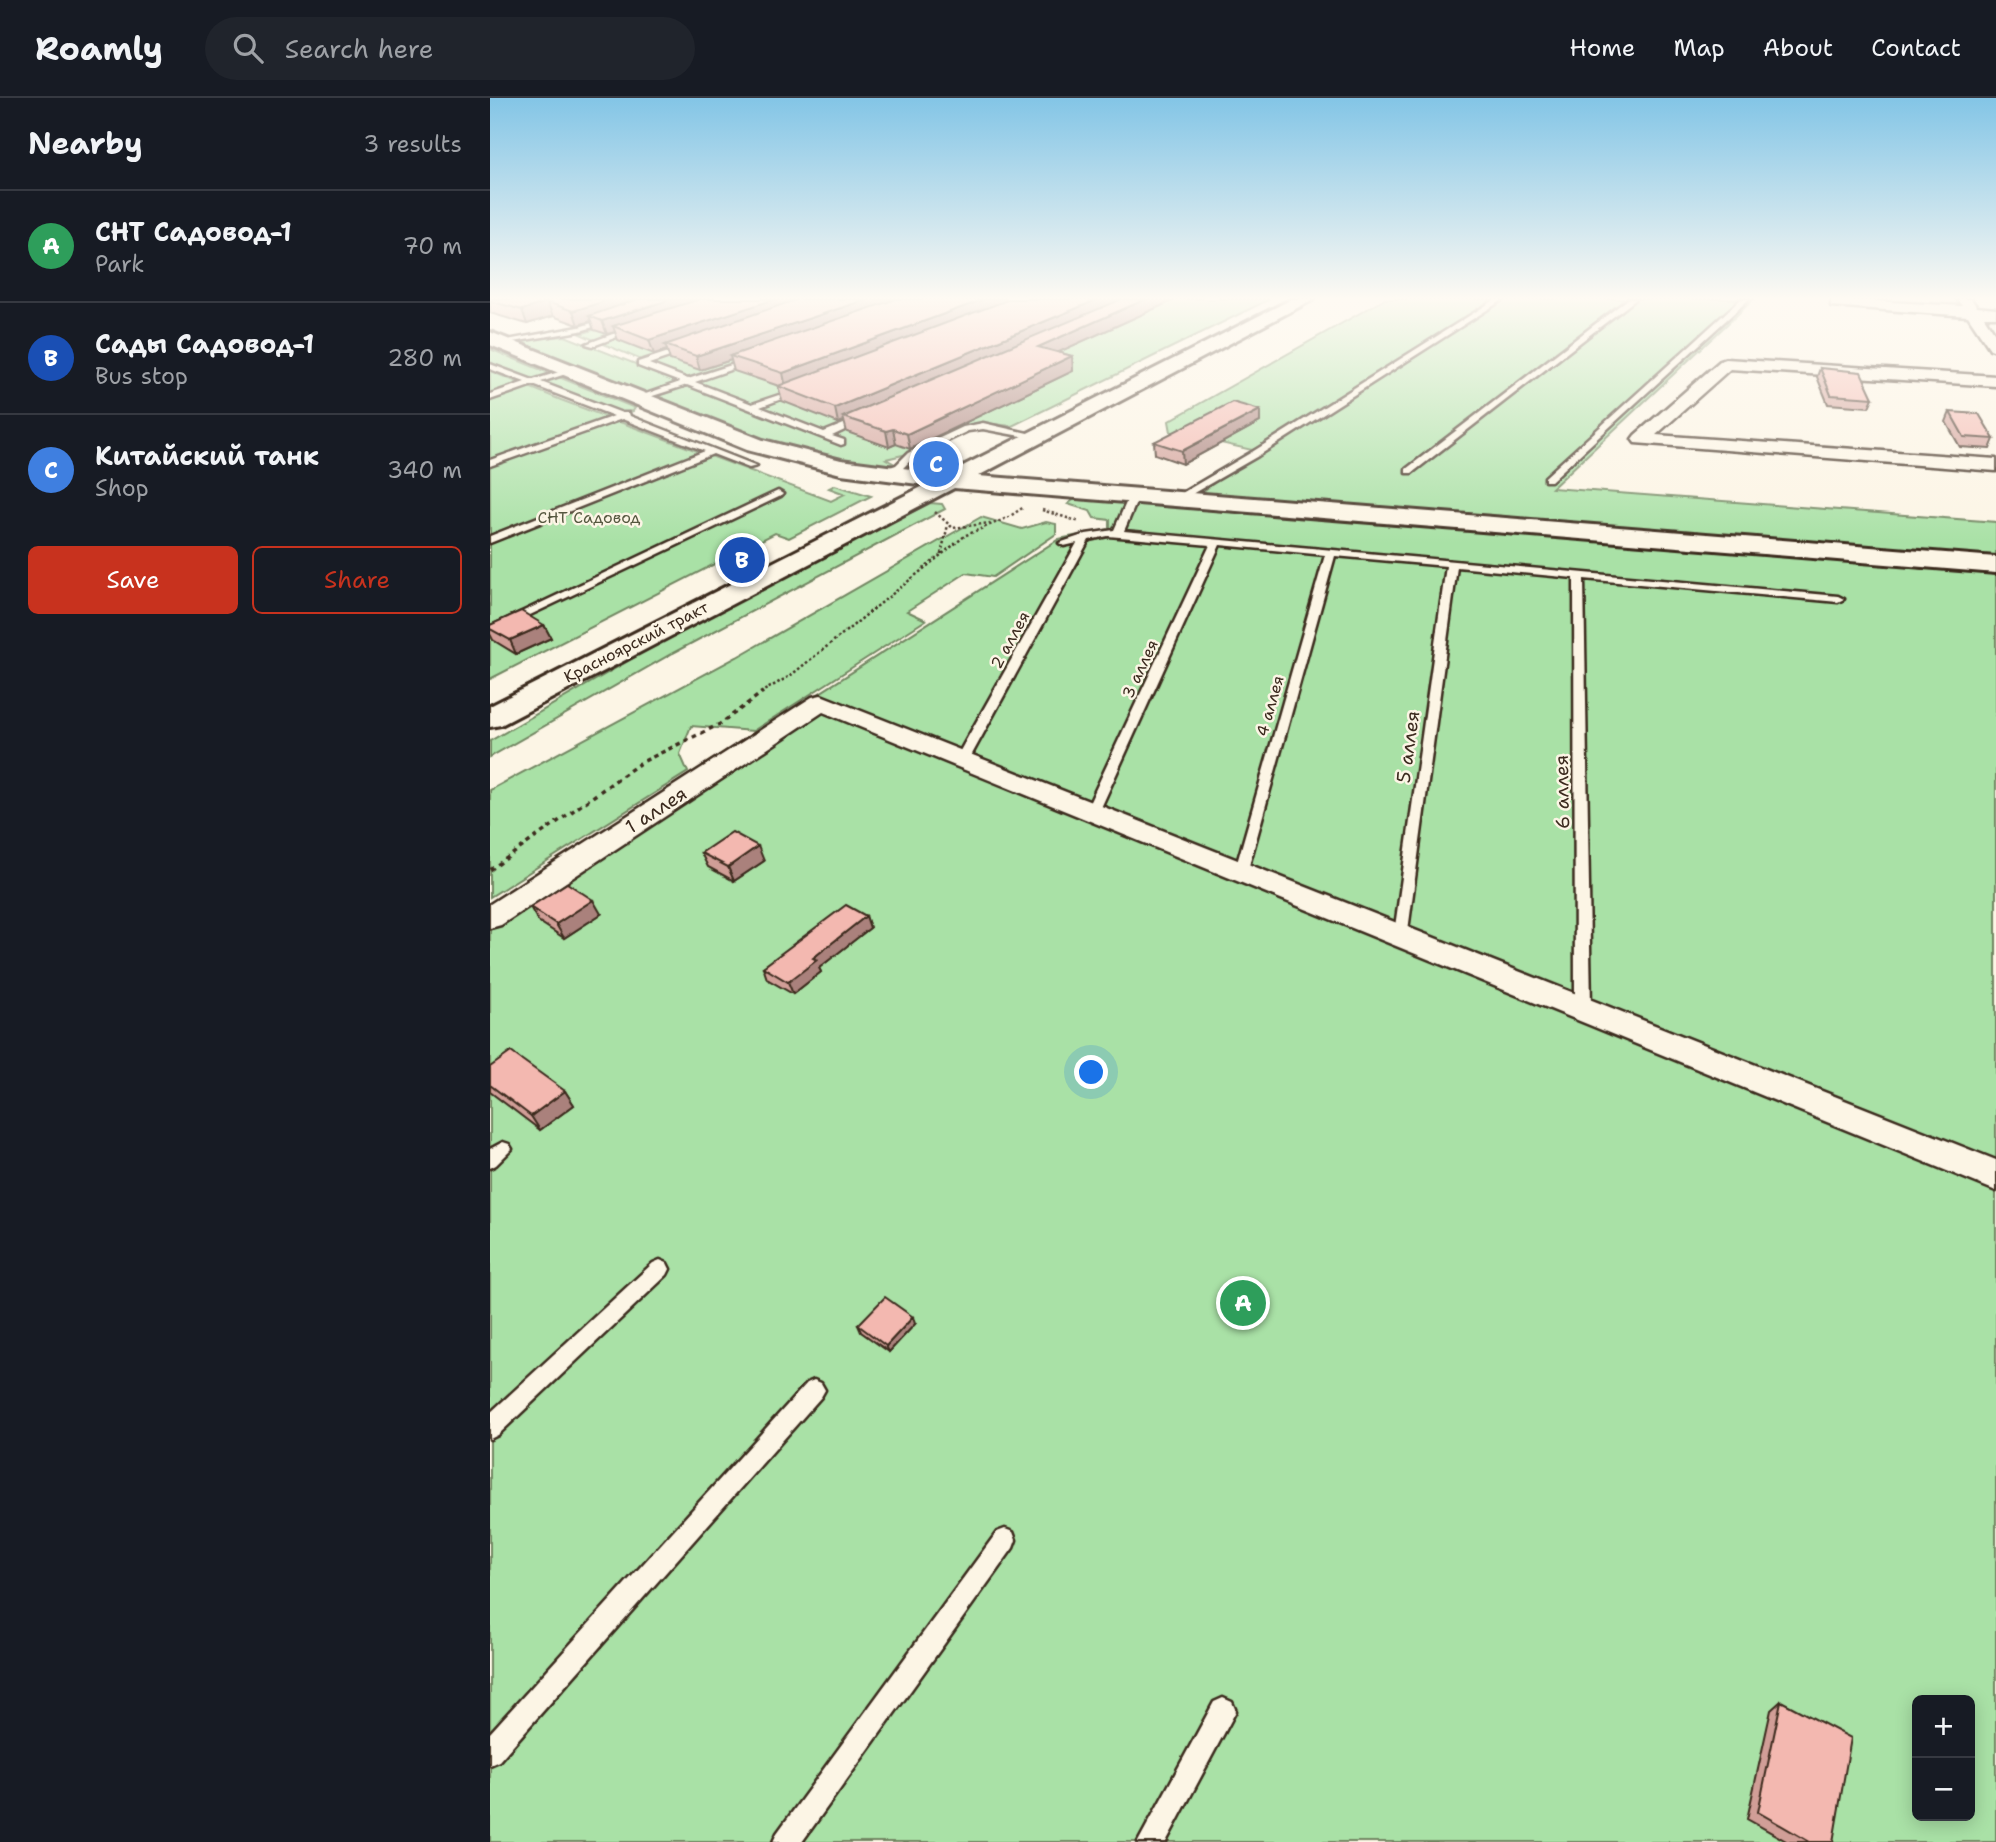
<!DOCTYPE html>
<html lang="en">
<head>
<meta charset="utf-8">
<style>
	body { margin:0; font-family:"Shantell Sans",sans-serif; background:#20242c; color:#f1f3f6 }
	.controls { position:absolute; right:21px; bottom:21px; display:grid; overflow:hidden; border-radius:10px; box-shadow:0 4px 18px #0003 }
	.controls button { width:63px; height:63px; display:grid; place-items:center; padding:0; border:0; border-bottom:2px solid #363941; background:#171b24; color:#f1f3f6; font:35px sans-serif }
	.you { position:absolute; left:602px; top:975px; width:24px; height:24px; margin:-18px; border:5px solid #fff; border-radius:50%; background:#1a73e8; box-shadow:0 0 0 10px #1a73e833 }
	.badge { display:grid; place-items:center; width:46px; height:46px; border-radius:50%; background:#c8321e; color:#fff; font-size:23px; font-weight:700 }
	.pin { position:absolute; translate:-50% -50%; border:4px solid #fff; box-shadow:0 2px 7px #0006 }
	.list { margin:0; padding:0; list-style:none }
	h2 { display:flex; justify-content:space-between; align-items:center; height:91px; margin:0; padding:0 28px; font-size:30px }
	h2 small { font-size:23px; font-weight:400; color:#9ea1a6 }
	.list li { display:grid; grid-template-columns:46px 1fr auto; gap:21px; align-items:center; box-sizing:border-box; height:112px; padding:0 28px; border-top:2px solid #363941 }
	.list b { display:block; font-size:26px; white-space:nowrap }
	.list p { margin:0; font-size:23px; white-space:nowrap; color:#9ea1a6 }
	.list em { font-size:23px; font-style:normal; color:#9ea1a6 }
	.actions { display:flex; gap:14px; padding:21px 28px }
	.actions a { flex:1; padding:16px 0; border:2px solid #c8321e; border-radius:10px; text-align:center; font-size:24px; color:#c8321e }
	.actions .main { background:#c8321e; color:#fff }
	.icon { flex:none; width:38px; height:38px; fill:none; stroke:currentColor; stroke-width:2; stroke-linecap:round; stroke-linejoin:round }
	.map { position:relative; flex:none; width:1506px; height:1744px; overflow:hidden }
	header { display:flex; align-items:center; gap:42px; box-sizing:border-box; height:98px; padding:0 35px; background:#171b24; border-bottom:2px solid #363941 }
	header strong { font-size:33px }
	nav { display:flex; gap:38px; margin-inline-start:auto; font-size:24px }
	.search { width:490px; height:63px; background:#20242c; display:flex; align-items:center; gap:18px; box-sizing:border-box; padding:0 24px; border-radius:38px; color:#9ea1a6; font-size:26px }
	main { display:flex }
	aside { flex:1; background:#171b24 }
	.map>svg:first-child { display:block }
</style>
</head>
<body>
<header>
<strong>Roamly</strong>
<div class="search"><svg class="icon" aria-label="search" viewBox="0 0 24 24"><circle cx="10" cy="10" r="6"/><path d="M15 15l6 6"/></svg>Search here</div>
<nav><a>Home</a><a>Map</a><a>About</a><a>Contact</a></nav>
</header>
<main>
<aside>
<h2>Nearby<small>3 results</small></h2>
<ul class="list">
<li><span class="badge" style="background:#2e9e5b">A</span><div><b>СНТ Садовод-1</b><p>Park</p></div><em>70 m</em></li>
<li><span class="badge" style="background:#1a4fb4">B</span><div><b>Сады Садовод-1</b><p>Bus stop</p></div><em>280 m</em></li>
<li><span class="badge" style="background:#3f7fe0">C</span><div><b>Китайский танк</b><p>Shop</p></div><em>340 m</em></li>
</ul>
<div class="actions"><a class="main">Save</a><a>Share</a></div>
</aside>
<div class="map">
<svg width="1506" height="1744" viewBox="0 0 1506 1744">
	<rect width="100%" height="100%" fill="#fcf5e5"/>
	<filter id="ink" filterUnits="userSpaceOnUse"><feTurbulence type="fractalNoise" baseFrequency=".0143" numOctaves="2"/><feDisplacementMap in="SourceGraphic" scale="14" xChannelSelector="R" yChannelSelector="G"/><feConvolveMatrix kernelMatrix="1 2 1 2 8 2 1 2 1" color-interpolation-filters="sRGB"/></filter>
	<g filter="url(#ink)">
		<path fill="#a9e1a6" stroke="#728662" stroke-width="2" fill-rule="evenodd" d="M204,201H780L522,328L495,325L434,352L396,361L403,365C375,391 73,266 24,248L34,242L75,238L176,278L186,286H198L352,347L90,236Z
			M895,201H1264L1062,390L1506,424V460L707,398L772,348L762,352L681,334L679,323Z
			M0,251L145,310L143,313L119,318L0,264Z
			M0,273L71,302L341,403L355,396L339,390L345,387L381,398L299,440L285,435L0,581Z
			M587,399L1506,475V1744H0V807L569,441L620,431V422L604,420L600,413L578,406ZM1427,1602H1480V1718H1427Z
			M440,405L452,406L455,411L183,555L0,659V643L209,522Z
			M491,419L532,431L556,424L566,426V436L503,479L476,475L417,513L436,522L263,633L201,628L190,656L198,674L0,799V692L247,559Z"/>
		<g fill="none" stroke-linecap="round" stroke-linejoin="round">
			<g stroke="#3b2a1e" stroke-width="5">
				<path id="service" d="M1006,201H1014L768,358L688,404L680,402L762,354Z
					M1138,201H1146L922,375H916V371Z
					M1251,201H1259L1061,383H1055V379Z
					M121,219L124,223L90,233L10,246L6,244L89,229Z
					M144,228L151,230L103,248L96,246Z
					M197,248L200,252L159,266L198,281L266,259V263L205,284L262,306L313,289V293L270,309L334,334L371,319L378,321L342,338L354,342V346L351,347L197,287L147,303V299L190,284L148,268V264Z
					M0,266L43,282L82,270V274L51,284L132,315H139L140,318L267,368L259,370L223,356L0,445V438L215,353L132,321L0,368V362L124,318L43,287L0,302V296L35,284L0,271Z
					M493,325L551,338L546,341L493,331L478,333L424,359L412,371L388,378L383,375L406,367L418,355L473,329Z
					M288,393L293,396L291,398L0,536V529Z
					M644,395L649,398L634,433L1348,498L1354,501L1348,504L1094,481L1101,910L1099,914H1087L1085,910L1084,480L967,469L917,840H907L904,836L956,468L845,458L757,775H747L745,772L835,457L730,447L610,712L603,716L596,712L720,447L618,438L599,442L480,660L478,663H468L466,660L587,445L574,448L569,445L596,436L624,432L639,398Z
					M13,1044L19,1046L22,1051L6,1067L0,1070V1051Z
					M170,1162L177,1165L180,1171L177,1177L8,1337L0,1341V1315L163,1165Z
					M324,1282L331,1285L335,1292L331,1299L9,1663L0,1667V1635L317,1285Z
					M515,1431L523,1434L526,1442L523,1450L312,1744H283L287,1735L507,1434Z
					M733,1600L742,1604L746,1613L676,1744H648L724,1604Z"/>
			</g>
			<g stroke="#3b2a1e" stroke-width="5">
				<path id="minor" d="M1346,201L1472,208L1467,201H1481L1487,209L1506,211V219H1494L1506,237V253L1500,251L1478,218L1341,208V202Z
					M1236,261L1506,278V288L1240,271L1166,337L1506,361V373L1145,345L1142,341L1145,337L1230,263Z
					M331,597L1506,1062V1093L333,614L11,827L0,830V806L322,599Z"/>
			</g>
			<g stroke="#3b2a1e" stroke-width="6">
				<path id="tertiary" d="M0,234L273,342L351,362L459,376L467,378L471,383L467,388L459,390L351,376L257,352L0,247Z"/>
			</g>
			<g stroke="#3b2a1e" stroke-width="6">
				<path id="secondary" d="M802,201H824L488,378L1506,459V475L464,390L11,627L0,629V608Z"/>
			</g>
			<path stroke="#3b2a1e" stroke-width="2.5" stroke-dasharray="2.5 2.5" stroke-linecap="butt" d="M552,412L590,424
				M445,414L463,430L500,425
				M451,456L458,427
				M270,595L300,578L476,437L517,420L534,409"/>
			<path stroke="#3b2a1e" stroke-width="3.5" stroke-dasharray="4.5 4.5" stroke-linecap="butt" d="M0,772L150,665L230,626L273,594"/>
			<use href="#service" fill="#fcf5e5" fill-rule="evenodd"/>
			<use href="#minor" fill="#fcf5e5" fill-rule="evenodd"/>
			<use href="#tertiary" fill="#fcf5e5" fill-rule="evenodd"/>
			<use href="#secondary" fill="#fcf5e5" fill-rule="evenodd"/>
		</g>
		<path fill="#d19e97" stroke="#3b2a1e" stroke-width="2" d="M0,201H686L568,254L582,258L583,273L420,351L406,346L399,349L357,334L354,323L348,325L292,303L288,288H289L244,273L241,262L210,272L180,262L177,252L164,256L128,242L125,234L117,236L104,232L101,223L88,227L63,218L37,226L0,215Z
			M1330,270L1383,300L1379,309L1338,306L1327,279Z
			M770,312V324L693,366L665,356L664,344Z
			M1460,314L1504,341L1500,351L1470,349L1456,324Z
			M0,527H54L61,540L26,556L3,542L0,536Z
			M211,755L274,763L244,783L218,769Z
			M40,809L111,816L74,840L48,823Z
			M376,818L380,830L329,870L331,874L303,896L277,881L273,869Z
			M0,969L75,993L84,1007L50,1032L0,994Z
			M425,1226L399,1254L371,1234L368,1227Z
			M1291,1603L1343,1744H1298L1257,1721L1281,1612Z"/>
		<path fill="#aa817b" stroke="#3b2a1e" stroke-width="2" d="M122,201H170L99,218L101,223L88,227L83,213Z
			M182,201H229L123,228L125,234L117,236L112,223Z
			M285,201H329L175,247L177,252L164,256L159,242Z
			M378,201H420L240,258L241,262L210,272L206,258Z
			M495,201H533L296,290L293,275Z
			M609,201H642L353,319L354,323L348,325L345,310Z
			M656,201H686L549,263L548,249Z
			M57,204L63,218L37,226L32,212Z
			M582,258L583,273L420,351L417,336Z
			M770,312V324L693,366L692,353Z
			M403,331L406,346L399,349L396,333Z
			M54,527L61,540L26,556L20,542Z
			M268,748L274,763L244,783L238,769Z
			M103,802L111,816L74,840L66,826Z
			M376,818L380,830L329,870L331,874L303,896L298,884L323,860Z
			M75,993L84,1007L50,1032L41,1018Z
			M423,1219L425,1226L399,1254L396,1248Z"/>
		<path fill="#f3b8b0" stroke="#3b2a1e" stroke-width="2" d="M0,201H122L83,213L57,204L32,212L0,203Z
			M148,201H182L112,223L99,218Z
			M210,201H285L159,242L123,228Z
			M308,201H378L206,258L175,247Z
			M406,201H495L293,275L240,258Z
			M520,201H609L345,310L288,288Z
			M632,201H656L548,249L582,258L417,336L403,331L396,333L353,319Z
			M1330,270L1371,274L1383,300L1341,297Z
			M742,304L770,312L692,353L664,344Z
			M1460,314L1489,316L1504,341L1474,339Z
			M31,513L54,527L20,542L0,531V527Z
			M242,734L268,748L238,769L211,755Z
			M77,785L103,802L66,826L40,809Z
			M356,807L376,818L323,860L327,862L298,884L273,869Z
			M21,954L75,993L41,1018L0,987V969Z
			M395,1199L423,1219L396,1248L368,1227Z
			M1291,1603L1361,1640L1343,1744H1320L1268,1714Z"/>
	</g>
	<linearGradient id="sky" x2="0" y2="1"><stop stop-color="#83c5e6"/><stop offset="0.45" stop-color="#fefaf3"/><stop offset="1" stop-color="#fefaf3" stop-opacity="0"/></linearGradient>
	<rect width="1506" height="445" fill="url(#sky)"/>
	<g text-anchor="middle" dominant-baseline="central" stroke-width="5" stroke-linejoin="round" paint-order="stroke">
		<g font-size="16" fill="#565840" stroke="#fcf5e5">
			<text x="99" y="419">СНТ Садовод</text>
		</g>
		<g font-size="16" fill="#3b2a1e" stroke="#fcf5e5">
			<text transform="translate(520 542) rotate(-61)">2 аллея</text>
			<text transform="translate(146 544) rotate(-27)">Красноярский тракт</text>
			<text transform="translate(650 571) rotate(-65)">3 аллея</text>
			<text transform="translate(780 608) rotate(-74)">4 аллея</text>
		</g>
		<g font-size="19" fill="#3b2a1e" stroke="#fcf5e5">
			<text transform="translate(918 649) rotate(-82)">5 аллея</text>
			<text transform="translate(1072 694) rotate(-91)">6 аллея</text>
			<text transform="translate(166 712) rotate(-33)">1 аллея</text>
		</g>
	</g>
</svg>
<div class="controls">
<button>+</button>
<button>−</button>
</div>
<div class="you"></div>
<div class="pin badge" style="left:753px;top:1205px;background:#2e9e5b">A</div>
<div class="pin badge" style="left:252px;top:462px;background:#1a4fb4">B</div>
<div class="pin badge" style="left:446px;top:366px;background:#3f7fe0">C</div>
</div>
</main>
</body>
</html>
